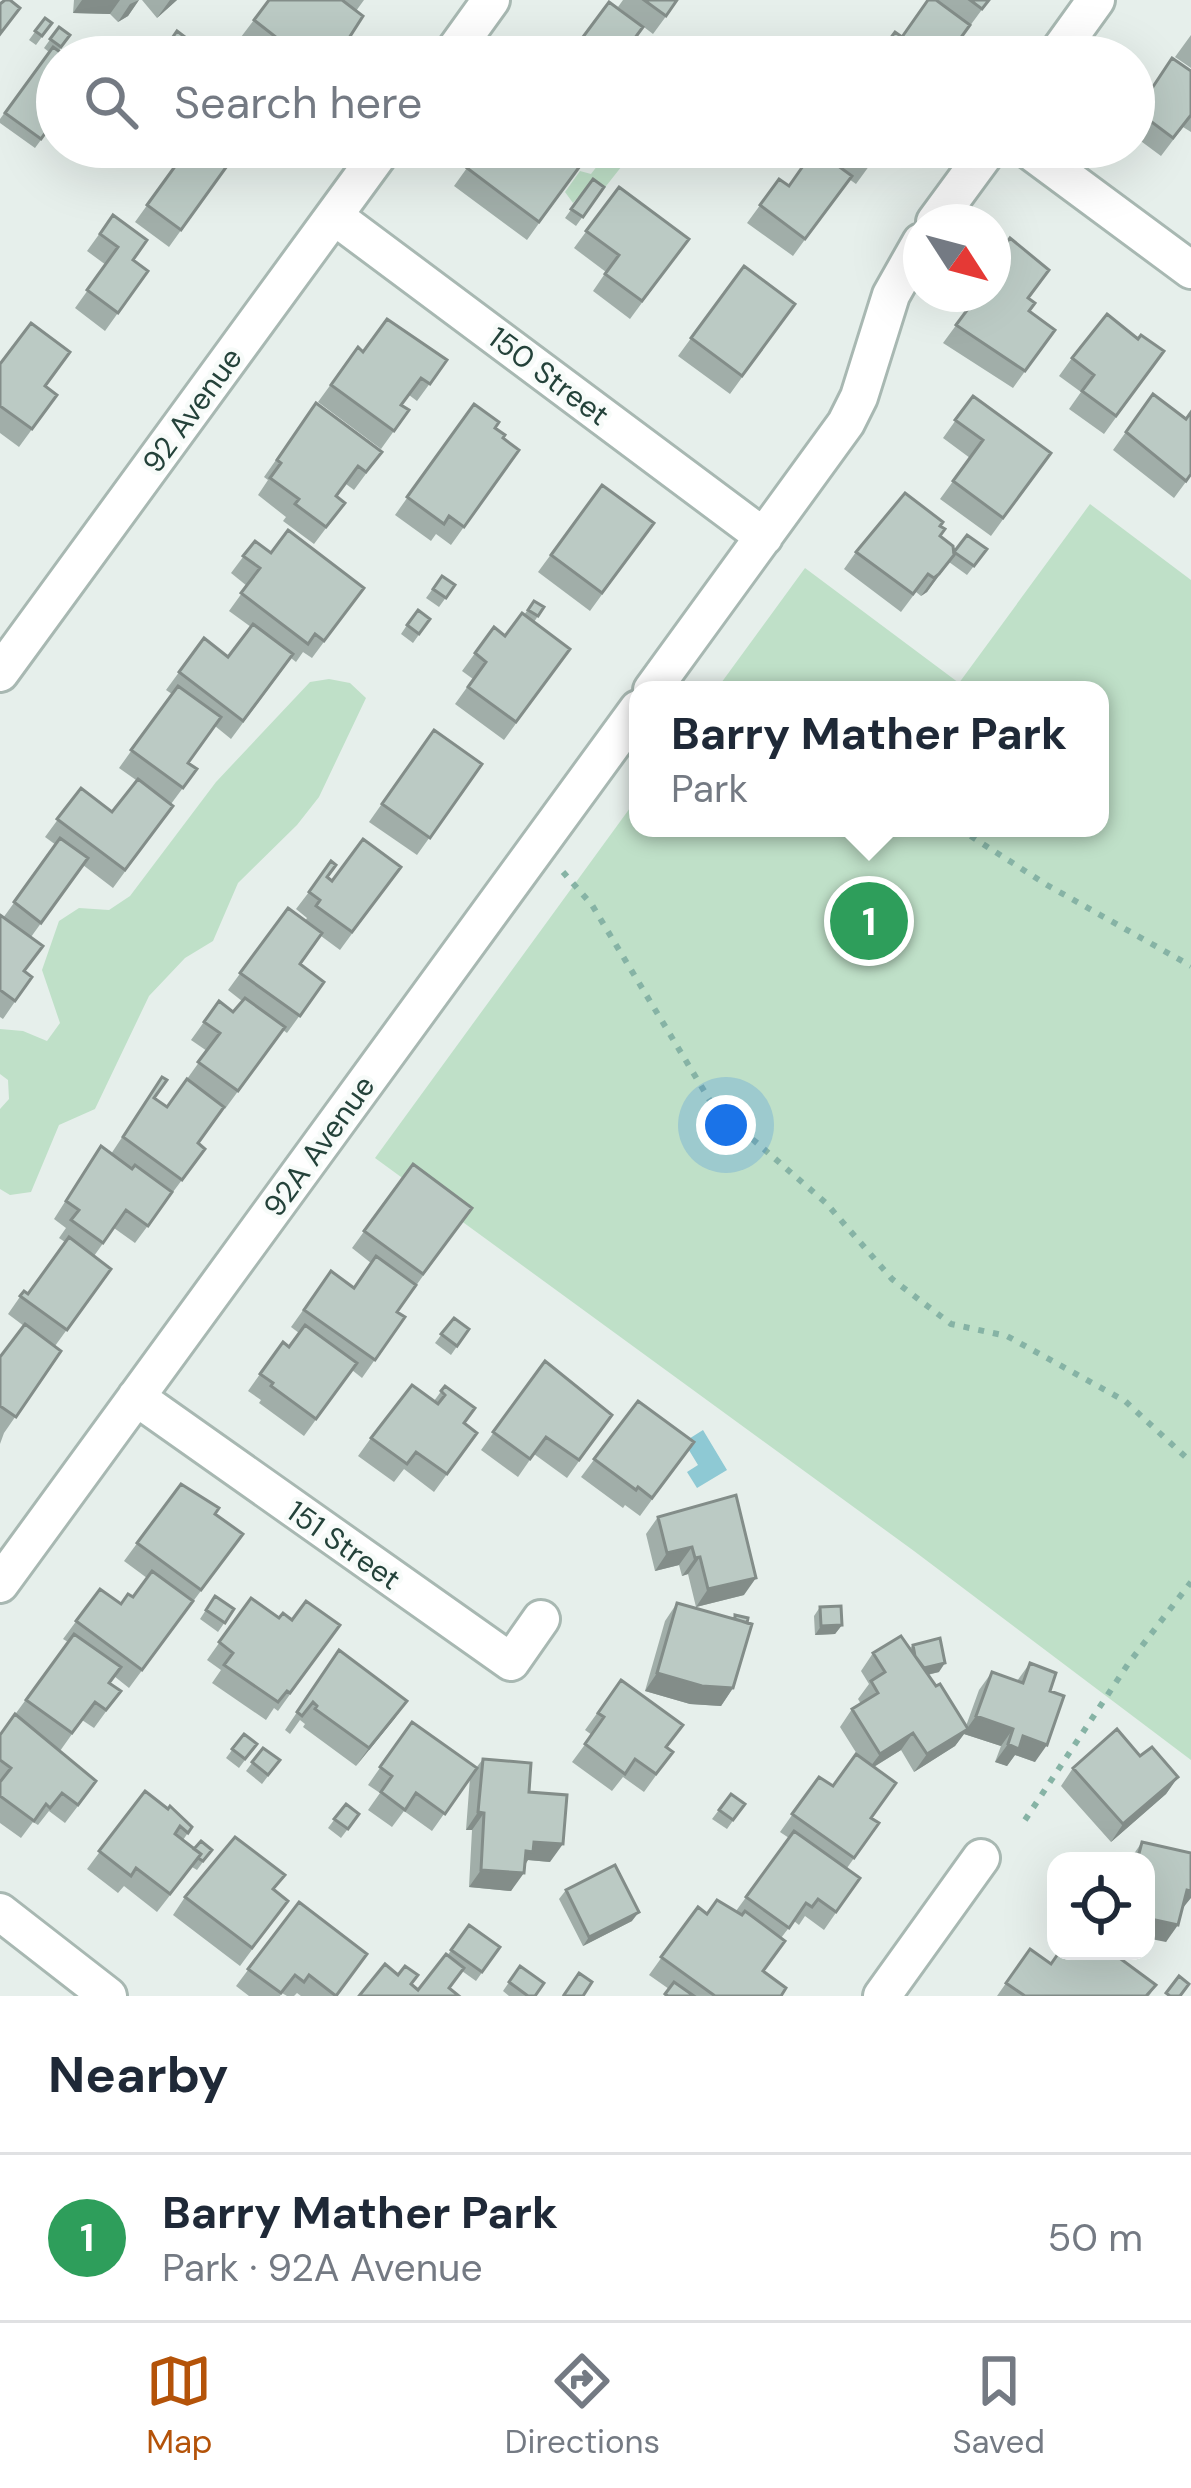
<!DOCTYPE html>
<html lang="en">
<head>
<meta charset="utf-8">
<style>
	body { margin:0; font-family:"DM Sans",sans-serif; background:#f6f6f7; color:#1f2937 }
	.controls { position:absolute; right:36px; bottom:36px; display:grid; overflow:hidden; border-radius:24px; box-shadow:0 12px 48px #0002 }
	.controls button { width:108px; height:108px; display:grid; place-items:center; padding:0; border:0; border-bottom:3px solid #e0e1e3; background:#fff; color:#1f2937; font:60px sans-serif }
	.compass { position:absolute; left:903px; top:204px; width:108px; height:108px; border-radius:50%; background:#fff; box-shadow:0 12px 48px #0002; rotate:126deg }
	.you { position:absolute; left:726px; top:1125px; width:42px; height:42px; margin:-30px; border:9px solid #fff; border-radius:50%; background:#1a73e8; box-shadow:0 0 0 18px #1a73e833 }
	.badge { display:grid; place-items:center; width:78px; height:78px; border-radius:50%; background:#b45309; color:#fff; font-size:39px; font-weight:700 }
	.pin { position:absolute; translate:-50% -50%; border:6px solid #fff; box-shadow:0 3px 12px #0006 }
	.popup { position:absolute; left:629px; top:681px; width:480px; height:156px; box-sizing:border-box; display:grid; place-content:center; border-radius:24px; background:#fff; filter:drop-shadow(0 3px 9px #0005); font-size:39px; white-space:nowrap; color:#747a83 }
	.popup b { font-size:45px; color:#1f2937 }
	.popup::after { content:''; position:absolute; left:50%; top:100%; margin-left:-24px; border:24px solid transparent; border-top-color:#fff }
	.list { margin:0; padding:0; list-style:none }
	h2 { display:flex; justify-content:space-between; align-items:center; height:156px; margin:0; padding:0 48px; font-size:51px }
	h2 small { font-size:39px; font-weight:400; color:#747a83 }
	.list li { display:grid; grid-template-columns:78px 1fr auto; gap:36px; align-items:center; box-sizing:border-box; height:168px; padding:0 48px; border-top:3px solid #e0e1e3 }
	.list b { display:block; font-size:45px; white-space:nowrap }
	.list p { margin:0; font-size:39px; white-space:nowrap; color:#747a83 }
	.list em { font-size:39px; font-style:normal; color:#747a83 }
	.icon { flex:none; width:66px; height:66px; fill:none; stroke:currentColor; stroke-width:2; stroke-linecap:round; stroke-linejoin:round }
	.map { position:relative; flex:none; width:1191px; height:1996px; overflow:hidden }
	.search { position:absolute; background:#fff; box-shadow:0 12px 48px #0002; left:36px; right:36px; top:36px; height:132px; display:flex; align-items:center; gap:30px; box-sizing:border-box; padding:0 42px; border-radius:66px; color:#747a83; font-size:45px }
	.sheet { height:324px; background:#fff }
	nav { display:flex; justify-content:space-around; align-items:center; box-sizing:border-box; height:168px; border-top:3px solid #e0e1e3; background:#fff; font-size:33px; color:#747a83 }
	nav a { display:grid; justify-items:center; gap:6px }
	nav .on { color:#b45309 }
	.map>svg:first-child { display:block }
</style>
</head>
<body>
<div class="map">
<svg width="1191" height="1996" viewBox="0 0 1191 1996">
	<rect width="100%" height="100%" fill="#e6efeb"/>
	<path fill="#bfe0c8" d="M603,147H616L629,157L599,195L587,187L573,203L565,192L580,171L591,174L607,153Z
		M1090,504L1191,580V1760L914,1551L375,1158L638,797V828H1100V690H716L805,568L959,683Z
		M329,679L350,683L366,698L319,797L297,825L238,883L213,941L185,958L149,996L95,1109L59,1125L31,1192L10,1195L0,1189V1109L9,1099L8,1080L0,1074V1029L23,1031L47,1041L60,1023L42,970L59,921L79,908L109,910L130,896L216,782L310,682Z"/>
	<path fill="#8ec9d4" d="M703,1430L727,1470L697,1488L687,1472L698,1465L684,1442Z"/>
	<g fill="none" stroke-linecap="round" stroke-linejoin="round">
		<g stroke="#a8b8b2" stroke-width="42">
			<path id="minor" d="M450,57L491,0
				M1055,57L1096,0
				M1025,147L1191,270
				M334,216L764,537
				M935,222L990,147
				M0,673L384,147
				M652,690L846,423L859,397L891,295L921,242
				M136,1397L511,1662L541,1619
				M0,1584L638,709
				M0,1912L108,1996
				M882,1996L981,1858"/>
		</g>
		<path stroke="#86b3a5" stroke-width="6" stroke-dasharray="6 9" stroke-linecap="butt" d="M958,828L1047,885L1191,966
			M563,872L592,905L712,1104L826,1203L892,1279L951,1324L1007,1336L1125,1401L1191,1462
			M1025,1820L1128,1664L1191,1582"/>
		<use href="#minor" stroke="#fff" stroke-width="36"/>
	</g>
	<path fill="#a1aea9" d="M74,0H139L128,16L118,22L110,14L73,13Z
		M142,0H177L157,18Z
		M269,0H364L356,11L363,16L337,57H266L241,37Z
		M623,0H678L653,34L618,7Z
		M928,0H989L947,57H878L895,32L902,37Z
		M45,18L52,23L36,45L29,40Z
		M59,27L70,35L59,51L57,118L35,148L0,123V119L49,52L44,48Z
		M177,31L189,40L178,57H162L160,56Z
		M1191,35V68L1175,57Z
		M1172,58L1191,71V132L1183,127L1161,156L1134,136V114Z
		M140,147H168L157,163L138,149Z
		M189,147H256L245,161L231,158L232,159L169,247L135,222Z
		M482,147L580,166L527,240L454,186Z
		M806,147H883L856,184L849,179L793,256L747,223L779,179L789,186L813,152Z
		M593,179L604,187L576,226L565,218Z
		M619,187L689,239L630,319L593,291L606,272L574,248Z
		M113,215L133,260L148,271L105,331L75,308L106,265L87,251Z
		M744,266L795,304L730,394L678,356Z
		M970,294H993L1029,298V311L1055,330L1013,388L943,343L971,305L966,301Z
		M1138,339L1164,351L1104,434L1069,409L1081,392L1059,376L1072,358Z
		M358,347L363,352L447,360L417,401L409,395L401,405L409,410L381,449L318,402Z
		M0,364L45,386L57,395L19,447L0,433Z
		M1153,394L1186,419L1191,475L1174,498L1113,450Z
		M973,396L1051,453L991,536L940,499L970,458L943,438Z
		M316,403L382,452L354,490L346,484L336,496L345,503L314,544L283,521L286,517L258,495L268,480L264,477Z
		M474,404L503,438L519,450L451,545L436,534L431,541L395,515Z
		M602,485L654,523L590,611L538,572Z
		M940,526V536L954,553L987,549L967,575L949,562L927,592L921,596L916,592L901,612L844,569L856,552Z
		M255,541L271,553L364,588L312,658L303,652L296,662L291,658L231,739L215,726L188,763L197,769L171,804L173,806L113,888L83,865L31,937L25,971L32,977L3,1019L0,1017V915L3,918L56,845L45,837L81,788L112,812L136,780L119,768L172,694L166,690L204,638L228,657L251,627L229,611L247,586L231,573Z
		M442,576L455,585L439,607L426,598Z
		M534,601L544,607L534,622L570,649L504,740L455,704L473,679L462,671L494,627L505,636L524,615Z
		M430,619L413,643L401,634L407,625Z
		M434,730L482,764L417,855L369,822Z
		M401,867L340,950L321,936L301,964L324,982L287,1033L283,1030L225,1109L224,1107L198,1143L205,1149L135,1243L114,1228L94,1256L111,1269L55,1346L61,1351L4,1433L0,1444V1357L24,1326L8,1314L24,1291L28,1294L65,1242L59,1238L66,1228L54,1219L89,1164L101,1146L111,1154L162,1077L154,1098L167,1107L207,1051L191,1040L219,1001L233,1012L242,1001L228,990L288,908L305,921L307,918L296,909L309,892L327,877L332,881Z
		M413,1164L472,1208L397,1312L405,1317L362,1378L352,1370L304,1436L259,1403L261,1400L248,1391L283,1342L289,1347L299,1333L291,1327L331,1271L354,1288L371,1263L352,1248Z
		M454,1318L469,1329L451,1355L435,1343Z
		M545,1361L612,1415L567,1478L534,1454L518,1477L481,1450Z
		M445,1386L464,1423L477,1433L434,1492L404,1469L394,1482L358,1456L371,1438L434,1401Z
		M638,1401L694,1442L640,1516L625,1505L623,1508L581,1477Z
		M181,1484L215,1514L243,1534L129,1688L114,1676L109,1683L121,1691L94,1728L82,1720L60,1751L84,1798L65,1823L49,1811L38,1825L33,1822L21,1838L0,1823V1735L68,1642L63,1639L100,1589L121,1604L133,1597L147,1578L124,1561Z
		M658,1517L744,1595L696,1607L688,1574L682,1576L679,1565L655,1571L646,1534Z
		M215,1596L234,1609L218,1632L200,1619Z
		M251,1598L279,1618L340,1625L278,1711L274,1708L266,1720L212,1683L221,1670L207,1660Z
		M677,1603L733,1619L735,1615L733,1688L721,1706L690,1704L645,1691L665,1621Z
		M820,1607L842,1625L835,1634L815,1635L814,1616Z
		M913,1645L939,1672L928,1675L966,1726L979,1690L992,1672L1017,1681L1030,1663L1050,1691L1035,1762L1015,1755L1007,1766L995,1762L1001,1746L964,1734L955,1746L914,1772L901,1750L874,1767L871,1818L879,1823L847,1868L860,1878L824,1930L805,1916L799,1925L794,1921L781,1938L764,1972L781,1996H664L669,1989L649,1975L698,1907L707,1914L736,1911L789,1838L780,1832L819,1777L833,1786L857,1754L840,1727L852,1709L861,1704L858,1699L869,1684L861,1671L873,1653L910,1648Z
		M339,1650L395,1718L356,1766L303,1727L305,1724L300,1720L290,1734L285,1730Z
		M621,1680L667,1748L673,1752L644,1792L623,1777L612,1791L572,1762L592,1735L585,1730Z
		M412,1722L476,1768L483,1759L529,1792L550,1862L528,1860L511,1891L469,1887L472,1830H466L470,1777L432,1831L404,1811L392,1827L368,1810L380,1793L368,1785Z
		M244,1734L257,1744L239,1768L226,1758Z
		M263,1748L280,1760L262,1784L246,1771Z
		M1140,1756L1178,1777L1166,1794L1111,1842L1061,1786L1073,1768Z
		M145,1791L192,1827L183,1840L194,1849L212,1850L197,1870L192,1867L157,1912L124,1886L118,1893L87,1869Z
		M731,1794L745,1804L727,1829L712,1819Z
		M346,1804L359,1814L341,1838L328,1828Z
		M1142,1842L1190,1898L1182,1909L1166,1942L1146,1861H1129Z
		M274,1890L288,1901L240,1966L173,1915L185,1897Z
		M566,1890L632,1921L583,1946L559,1899Z
		M299,1902L337,1996H301L297,1993L294,1996H287L282,1993L280,1996H249L236,1986Z
		M469,1925L500,1947L476,1981L462,1971L449,1989L359,1996L411,1984L418,1990L447,1956Z
		M1030,1949L1051,1964L1065,1955L1156,1985L1149,1996H997Z
		M520,1966L535,1996H509L503,1991Z"/>
	<path fill="#838d89" d="M82,0H120L110,14L73,13Z
		M139,0L128,16L118,22L130,4Z
		M170,0H177L157,18Z
		M235,147H256L245,161L228,157Z
		M954,555L927,592L921,596L934,578Z
		M692,1547L679,1565L655,1571L667,1553Z
		M700,1557L688,1574L682,1576L695,1558Z
		M756,1578L744,1595L696,1607L708,1589Z
		M842,1625L835,1634L815,1635L821,1626Z
		M945,1663L939,1672L912,1678L919,1669Z
		M657,1673L733,1688L721,1706L690,1704L645,1691Z
		M407,1701L395,1718L356,1766L369,1748Z
		M976,1716L1013,1729L1001,1746L964,1734L955,1746L914,1772L927,1754L966,1730Z
		M913,1733L901,1750L867,1771L880,1754Z
		M1023,1736L1047,1745L1035,1762L1015,1755L1007,1766L995,1762L1008,1744Z
		M1178,1777L1166,1794L1111,1842L1123,1824Z
		M478,1812L484,1813L472,1830H466Z
		M534,1842L563,1844L550,1862L528,1860L521,1869H514Z
		M481,1870L524,1873L511,1891L469,1887Z
		M1191,1889V1898L1182,1909L1187,1890Z
		M639,1912L632,1921L583,1946L589,1937Z
		M1146,1918L1178,1925L1166,1942L1146,1938Z"/>
	<path fill="#bbcac4" stroke="#838d89" stroke-width="3" d="M5,0H10L20,8L0,34V4Z
		M269,0H342L363,16L340,52L336,48L329,57H291L276,49L281,41L254,20Z
		M644,0H677L666,16Z
		M928,0H936L970,25L947,57H888L881,51L895,32L902,37Z
		M970,0H989L982,9Z
		M609,2L643,27L621,57H568Z
		M45,18L52,23L42,36L35,31Z
		M59,27L70,35L61,47L50,39Z
		M177,31L189,40L178,56L166,47Z
		M53,47L67,57H57V117L41,139L5,113Z
		M1172,58L1191,71V115L1173,138L1137,111Z
		M154,147H168L164,154Z
		M189,147H216L232,159L181,230L147,205Z
		M482,147H554L580,166L539,222L467,168Z
		M842,147H883L868,166Z
		M815,149L852,176L805,239L760,205L779,179L789,186Z
		M593,179L604,187L583,217L571,209Z
		M619,187L689,239L642,301L605,274L619,255L586,231Z
		M113,215L147,240L133,260L148,271L118,313L87,290L118,247L100,234Z
		M1010,238L1049,270L1028,298L1035,303L1029,311L1055,330L1025,371L956,325L979,294H993V262Z
		M744,266L795,304L742,376L691,338Z
		M1107,314L1138,339L1141,335L1164,351L1116,416L1082,391L1094,375L1072,358Z
		M387,319L447,360L430,384L421,378L401,405L409,410L394,431L331,385L358,347L363,352Z
		M31,323L70,352L45,386L57,395L32,429L0,406V364Z
		M1153,394L1186,419L1191,412V474L1186,481L1126,432Z
		M973,396L1051,453L1003,518L953,481L983,440L955,420Z
		M316,403L382,452L366,472L358,466L336,496L345,503L326,527L295,504L299,499L270,478L281,463L277,460Z
		M474,404L499,422L495,428L505,435L503,438L519,450L464,527L449,516L444,524L407,497Z
		M602,485L654,523L602,593L551,555Z
		M905,493L943,522L940,526L945,529L940,536L953,546L954,555L939,574L934,578L928,574L913,594L856,552Z
		M288,530L364,588L324,641L315,634L308,644L241,593L260,568L243,556L255,541L271,553Z
		M967,535L987,549L974,566L954,552Z
		M442,576L455,585L446,598L433,589Z
		M534,601L544,607L538,616L528,610Z
		M418,610L430,619L419,634L407,625Z
		M522,613L570,649L516,722L468,687L486,662L475,653L494,627L505,636Z
		M253,624L293,654L243,721L179,672L204,638L228,657Z
		M178,686L221,717L188,763L197,769L183,788L131,750Z
		M434,730L482,764L430,838L382,804Z
		M138,779L173,806L125,870L57,819L81,788L112,812Z
		M60,838L88,858L41,923L14,902Z
		M363,839L401,867L352,932L316,906L320,900L309,892L331,861L336,865L327,877L332,881Z
		M288,908L322,933L300,964L324,982L300,1016L240,973Z
		M0,915L43,946L24,971L32,977L15,1001L0,990Z
		M245,998L285,1027L238,1091L198,1062L220,1033L204,1022L219,1001L233,1012Z
		M162,1077L167,1080L154,1098L167,1107L187,1079L224,1107L198,1143L205,1149L182,1180L123,1137Z
		M101,1146L132,1169L135,1165L172,1192L148,1226L126,1210L103,1243L71,1220L79,1210L66,1201Z
		M413,1164L472,1208L423,1274L364,1231Z
		M69,1237L111,1269L67,1330L20,1296L24,1291L28,1294Z
		M376,1256L416,1285L397,1312L405,1317L375,1360L304,1310L331,1271L354,1288Z
		M454,1318L469,1329L457,1346L441,1334Z
		M25,1324L61,1351L16,1417L0,1406V1357Z
		M305,1325L357,1363L316,1419L271,1386L273,1383L260,1374L283,1342L289,1347Z
		M545,1361L612,1415L579,1460L546,1437L530,1459L493,1432Z
		M412,1385L438,1404L445,1395L441,1391L445,1386L475,1408L464,1423L477,1433L447,1474L416,1452L407,1464L371,1438Z
		M638,1401L694,1442L652,1498L638,1487L636,1490L594,1459Z
		M181,1484L219,1508L215,1514L243,1534L201,1590L137,1543Z
		M736,1495L756,1578L708,1589L700,1557L695,1558L692,1547L667,1553L658,1517Z
		M152,1571L193,1601L142,1670L76,1621L100,1589L121,1604L128,1594L133,1597Z
		M215,1596L234,1609L225,1623L206,1610Z
		M251,1598L279,1618L283,1613L292,1620L306,1601L340,1625L290,1693L287,1691L278,1702L224,1665L233,1653L219,1642Z
		M677,1603L752,1624L733,1688L702,1686L657,1673Z
		M841,1606L842,1625L821,1626L820,1607Z
		M735,1615L748,1618L747,1623L735,1619Z
		M74,1634L121,1667L109,1683L121,1691L106,1710L95,1702L72,1733L26,1700Z
		M901,1636L936,1686L940,1684L968,1729L927,1754L913,1733L880,1754L852,1709L878,1693L871,1681L885,1672L873,1653Z
		M940,1638L945,1663L924,1668L915,1656L913,1645Z
		M339,1650L407,1701L369,1748L315,1709L317,1706L313,1702L302,1716L297,1712Z
		M1030,1663L1056,1673L1050,1691L1064,1696L1047,1745L1023,1736L1019,1749L1008,1744L1013,1729L976,1716L992,1672L1023,1683Z
		M621,1680L683,1725L666,1747L673,1752L656,1774L635,1759L625,1774L585,1744L604,1717L598,1713Z
		M15,1714L96,1781L78,1805L62,1793L50,1808L46,1804L34,1821L0,1796V1782L11,1768L0,1760V1735Z
		M412,1722L477,1768L445,1814L416,1793L405,1810L381,1792L392,1776L380,1767Z
		M1117,1729L1140,1756L1152,1747L1178,1777L1123,1824L1073,1768Z
		M244,1734L257,1744L245,1759L232,1749Z
		M263,1748L280,1760L268,1775L252,1762Z
		M856,1754L896,1783L871,1818L879,1823L854,1858L792,1814L819,1777L833,1786Z
		M483,1759L531,1763L529,1792L567,1795L563,1844L534,1842L533,1852L526,1851L524,1873L481,1870L484,1813L478,1812Z
		M145,1791L168,1809L170,1806L192,1827L188,1833L180,1826L175,1834L201,1854L170,1894L136,1868L131,1876L99,1851Z
		M731,1794L745,1804L733,1820L719,1810Z
		M346,1804L359,1814L348,1829L334,1819Z
		M794,1831L860,1878L836,1912L818,1899L812,1907L806,1903L789,1928L746,1897Z
		M235,1837L285,1875L273,1889L288,1901L252,1948L185,1897Z
		M201,1841L212,1850L203,1861L198,1858L201,1854L194,1849Z
		M1142,1842L1191,1853V1891L1187,1890L1178,1925L1146,1918V1861H1137Z
		M615,1865L639,1912L589,1937L566,1890Z
		M717,1900L742,1915L745,1911L785,1941L763,1971L786,1988L781,1996H715L661,1957L698,1907L707,1914Z
		M299,1902L367,1954L336,1996L309,1975L304,1982L295,1975L281,1993L248,1969Z
		M469,1925L500,1947L482,1972L451,1950Z
		M1030,1949L1051,1964L1060,1951L1065,1955L1067,1951H1110L1156,1985L1146,1996H1025L1006,1983Z
		M446,1954L464,1968L449,1988L459,1996H359L385,1964L398,1975L405,1966L418,1975L411,1984L418,1990Z
		M520,1966L544,1983L535,1996H528L509,1982Z
		M579,1973L592,1982L583,1996H566L564,1995Z
		M1179,1976L1189,1984L1180,1996H1170L1166,1993Z
		M674,1982L694,1996H668L665,1994Z"/>
	<g text-anchor="middle" dominant-baseline="central" stroke-width="9" stroke-linejoin="round" paint-order="stroke">
		<g font-size="30" fill="#24423a" stroke="#f7fbf9">
			<text transform="translate(549 376) rotate(37)">150 Street</text>
			<text transform="translate(192 410) rotate(-54)">92 Avenue</text>
			<text transform="translate(319 1146) rotate(-54)">92A Avenue</text>
			<text transform="translate(344 1545) rotate(35)">151 Street</text>
		</g>
	</g>
</svg>
<div class="controls">
<button><svg class="icon" aria-label="locate" viewBox="0 0 24 24"><circle cx="12" cy="12" r="6"/><path d="M12 2v4M12 18v4M2 12h4M18 12h4"/></svg></button>
</div>
<svg class="compass" viewBox="-18 -18 36 36"><path d="M0-13l5 13h-10z" fill="#e53935"/><path d="M0 13l5-13h-10z" fill="#747a83"/></svg>
<div class="you"></div>
<div class="pin badge" style="left:869px;top:921px;background:#2e9e5b">1</div>
<div class="popup"><b>Barry Mather Park</b>Park</div>
<div class="search"><svg class="icon" aria-label="search" viewBox="0 0 24 24"><circle cx="10" cy="10" r="6"/><path d="M15 15l6 6"/></svg>Search here</div>
</div>
<section class="sheet">
<h2>Nearby<small></small></h2>
<ul class="list">
<li><span class="badge" style="background:#2e9e5b">1</span><div><b>Barry Mather Park</b><p>Park · 92A Avenue</p></div><em>50 m</em></li>
</ul>
</section>
<nav>
<a class="on"><svg class="icon" aria-label="map" viewBox="0 0 24 24"><path d="M3 6l6-2 6 2 6-2v14l-6 2-6-2-6 2zM9 4v14M15 6v14"/></svg>Map</a>
<a><svg class="icon" aria-label="directions" viewBox="0 0 24 24"><path d="M12 3l9 9-9 9-9-9zM9 14v-3h6M13 9l2 2-2 2"/></svg>Directions</a>
<a><svg class="icon" aria-label="saved" viewBox="0 0 24 24"><path d="M7 4h10v16l-5-4-5 4z"/></svg>Saved</a>
</nav>
</body>
</html>
